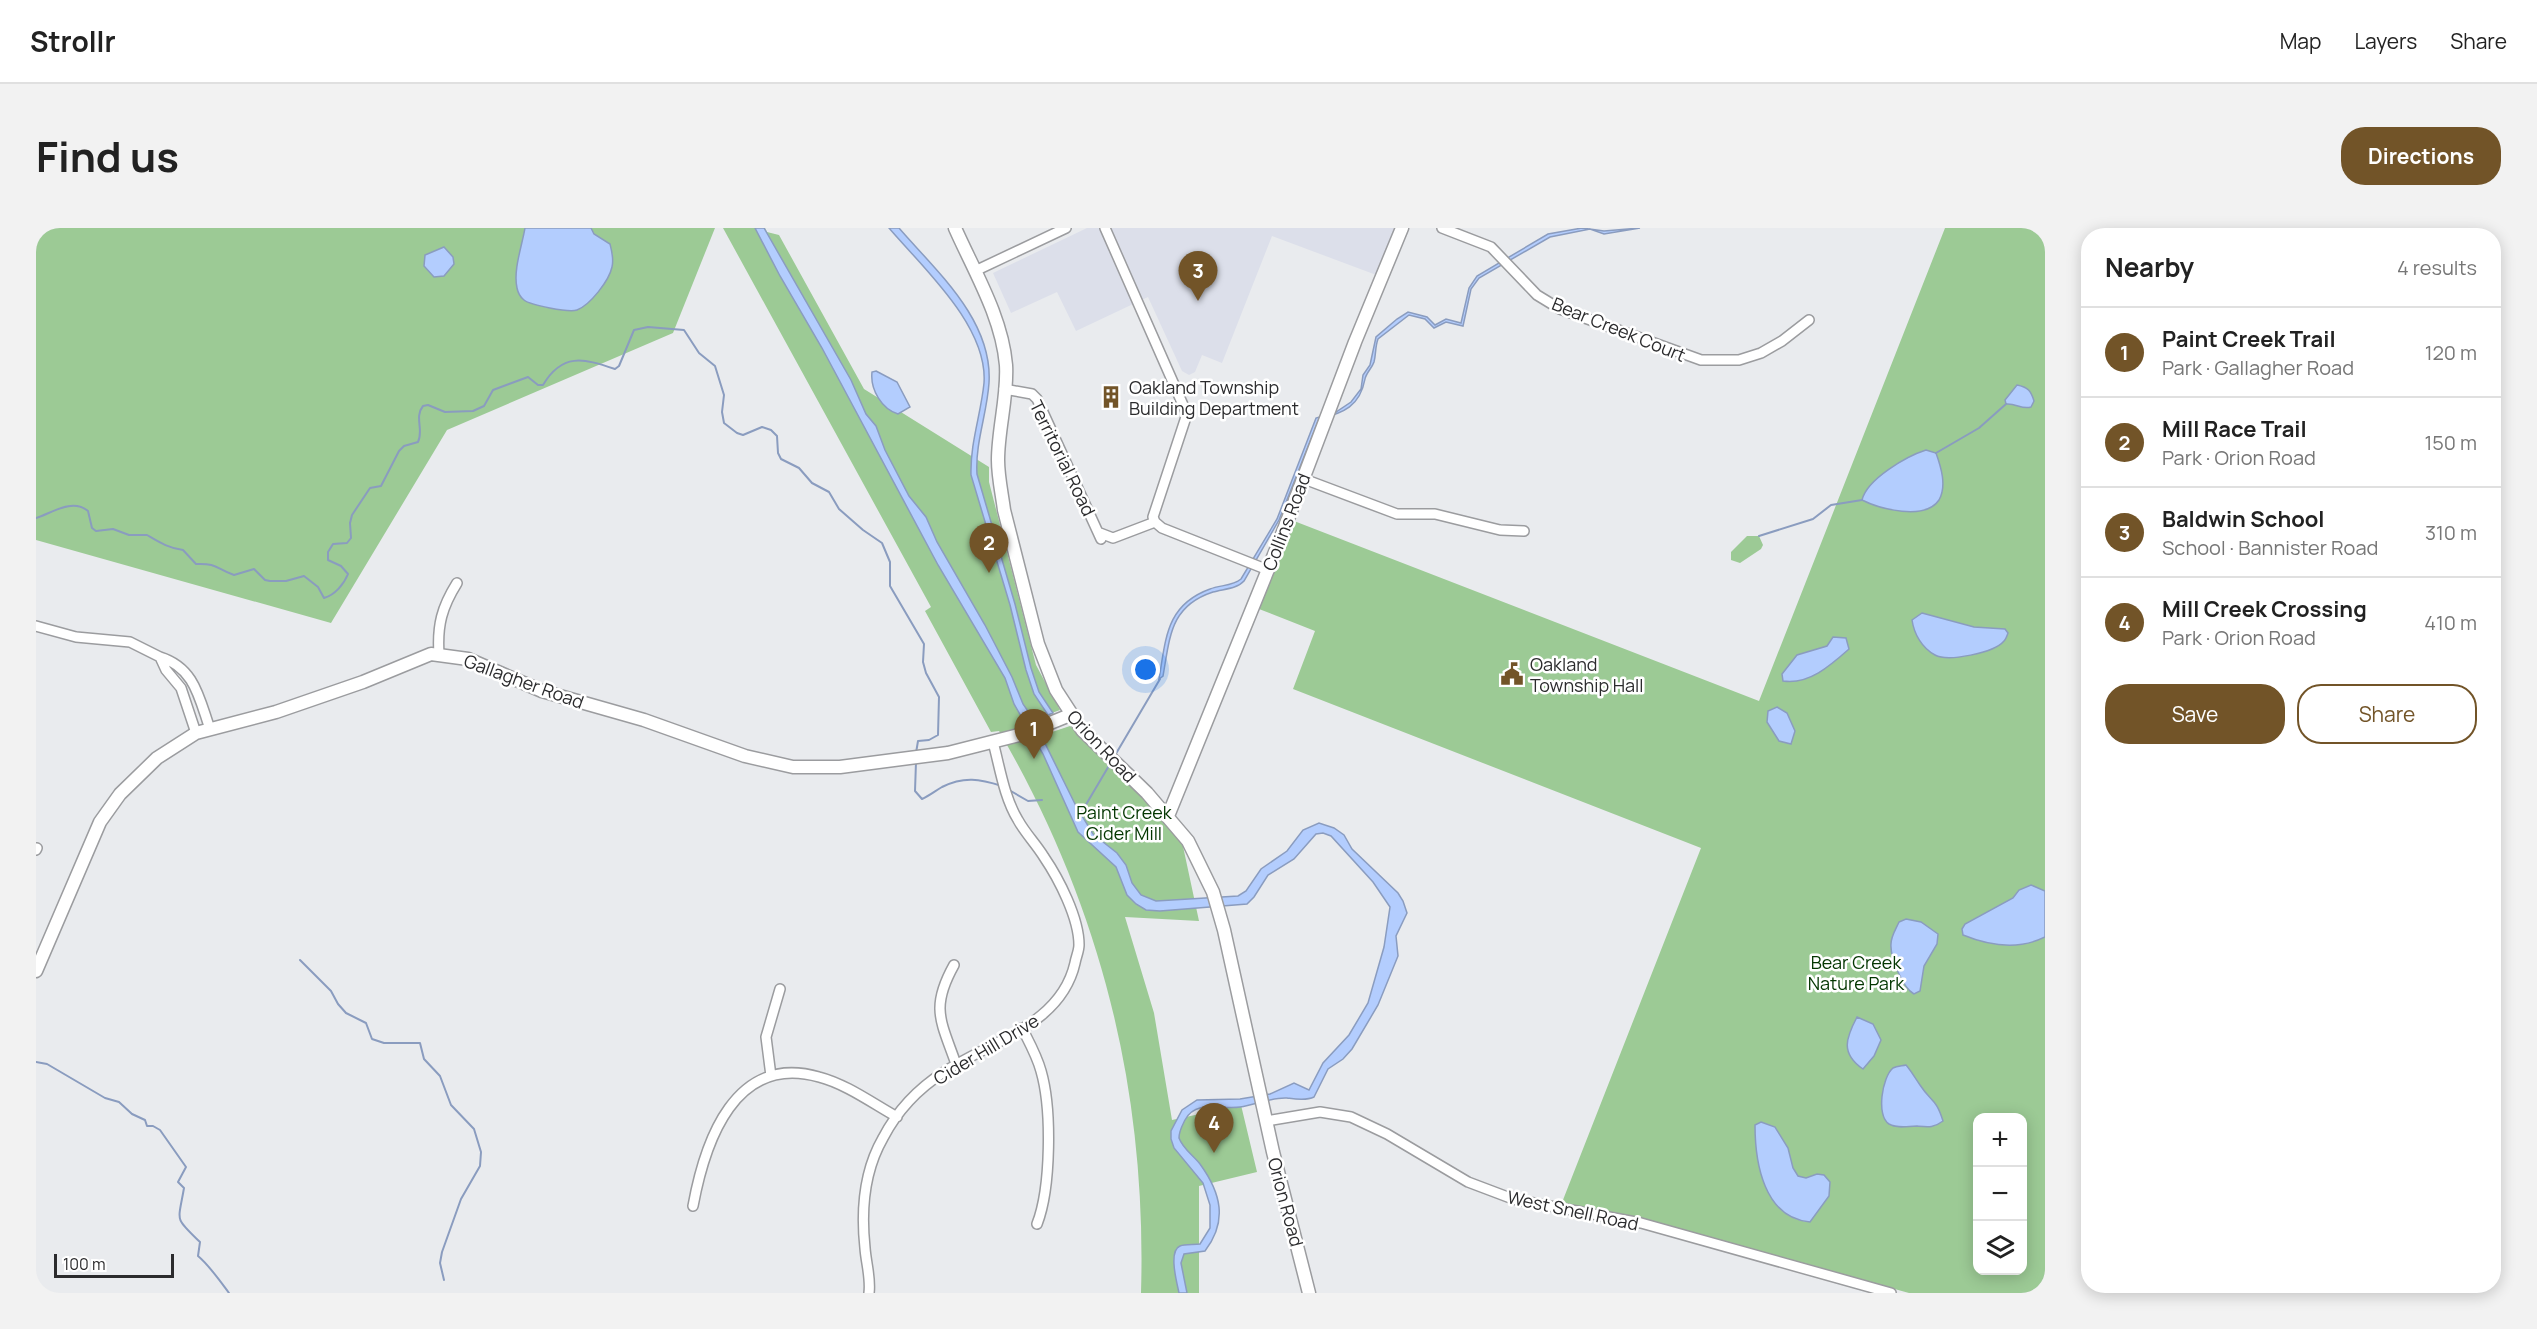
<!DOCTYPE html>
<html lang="en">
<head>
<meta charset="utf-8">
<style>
	body { margin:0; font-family:Manrope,sans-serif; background:#f2f2f2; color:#222 }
	.controls { position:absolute; right:18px; bottom:18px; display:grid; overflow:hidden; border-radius:12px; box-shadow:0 3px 15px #0003 }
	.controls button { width:54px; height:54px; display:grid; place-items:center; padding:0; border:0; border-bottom:2px solid #e0e0e0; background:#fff; color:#222; font:30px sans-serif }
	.scale { position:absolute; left:18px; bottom:15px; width:120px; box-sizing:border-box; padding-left:6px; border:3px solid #2b2b2d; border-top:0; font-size:16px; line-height:21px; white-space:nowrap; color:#2b2b2d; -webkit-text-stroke:4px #fff; paint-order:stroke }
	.you { position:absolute; left:1110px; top:442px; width:21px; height:21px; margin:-15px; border:4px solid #fff; border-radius:50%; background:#1a73e8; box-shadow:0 0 0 9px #1a73e833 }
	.badge { display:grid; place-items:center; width:39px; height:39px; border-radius:50%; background:#725428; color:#fff; font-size:20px; font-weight:700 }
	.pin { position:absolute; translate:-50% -50px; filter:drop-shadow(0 2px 3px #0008) }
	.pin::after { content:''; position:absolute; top:32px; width:21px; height:18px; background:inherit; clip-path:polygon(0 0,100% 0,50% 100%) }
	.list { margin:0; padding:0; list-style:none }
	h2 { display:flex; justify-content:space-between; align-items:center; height:78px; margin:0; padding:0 24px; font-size:26px }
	h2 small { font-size:20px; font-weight:400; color:#767676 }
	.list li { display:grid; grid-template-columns:39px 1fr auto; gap:18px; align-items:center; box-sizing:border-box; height:90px; padding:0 24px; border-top:2px solid #e0e0e0 }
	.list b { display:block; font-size:22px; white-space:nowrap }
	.list p { margin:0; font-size:20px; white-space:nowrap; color:#767676 }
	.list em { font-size:20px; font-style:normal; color:#767676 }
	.actions { display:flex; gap:12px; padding:18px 24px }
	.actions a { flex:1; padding:14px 0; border:2px solid #725428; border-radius:24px; text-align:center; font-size:21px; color:#725428 }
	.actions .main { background:#725428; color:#fff }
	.icon { flex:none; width:33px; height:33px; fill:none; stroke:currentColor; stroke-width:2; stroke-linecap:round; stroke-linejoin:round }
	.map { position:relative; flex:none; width:2009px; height:1065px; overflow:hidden; border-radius:24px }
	header { display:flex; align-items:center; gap:36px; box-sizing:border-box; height:84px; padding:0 30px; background:#fff; border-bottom:2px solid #e0e0e0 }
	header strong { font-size:28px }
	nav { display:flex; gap:33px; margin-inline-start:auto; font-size:21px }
	.intro { display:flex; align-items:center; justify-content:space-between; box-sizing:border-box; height:144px; padding:0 36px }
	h1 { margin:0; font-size:42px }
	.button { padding:15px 27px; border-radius:24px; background:#725428; color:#fff; font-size:21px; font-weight:700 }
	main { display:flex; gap:36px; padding:0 36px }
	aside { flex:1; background:#fff; border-radius:24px; box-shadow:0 3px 15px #0003 }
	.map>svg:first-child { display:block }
</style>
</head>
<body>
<header>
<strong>Strollr</strong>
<nav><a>Map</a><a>Layers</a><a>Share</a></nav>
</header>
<div class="intro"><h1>Find us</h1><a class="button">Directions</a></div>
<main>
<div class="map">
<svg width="2009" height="1065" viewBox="0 0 2009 1065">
	<rect width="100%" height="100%" fill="#e9ebee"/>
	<path fill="#dcdfea" d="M1051,0H1362L1343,48L1236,8L1186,135L1166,127L1159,144L1153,147L1146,143L1112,69L1040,103L1021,64L975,85L957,45Z"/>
	<path fill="#9cca95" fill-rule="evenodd" d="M0,0H679L637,105L411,202L295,395L0,312Z
		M687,0H729L731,4L743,7L828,161L953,239V254L1000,437L1024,482L1008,488L1016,504L1034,498L1109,569L1145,609L1163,693L1089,689L1118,785L1136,892L1205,877L1221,944L1163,958V1065H1105C1111,863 1065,678 963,503L955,504L889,383L895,379Z
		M1909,0H2009V1065H1873L1600,989L1525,977L1665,620L1257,461L1279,403L1223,381L1258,293L1723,473ZM1942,890H1986V1042H1942Z
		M1711,308H1723L1727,317L1725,321L1704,335L1695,332V324Z"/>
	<path fill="#b3cdfe" stroke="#8a9cbf" stroke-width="1.5" d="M489,0H555L558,6L574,16C576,24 578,31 576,39C573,53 554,77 541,82C533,85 494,77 488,72C484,69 482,65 481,60C477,42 486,18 489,0Z
		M719,0H728L815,152L830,186L840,198L849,222L873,268L890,289L901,314L949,397L976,449L987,476L996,489L1040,578L1057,606L1081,625L1090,637L1096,655L1105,667L1120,673L1202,668L1210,663L1225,641L1251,623L1267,602L1283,595L1298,600L1308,607L1316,621L1362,665L1367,673L1371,685L1360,708L1362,728L1342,777L1316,821L1307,831L1292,841L1278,869C1270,873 1259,871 1251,870C1236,869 1219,877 1204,879C1185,882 1160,871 1149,892C1146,898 1143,903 1143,910C1147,921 1157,927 1164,936C1185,965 1192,993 1169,1023L1148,1026L1145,1035L1151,1065H1143C1141,1055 1132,1023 1144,1018C1149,1016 1158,1017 1164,1016L1174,1000V977L1167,955L1138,920L1135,911V903L1146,882L1161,872L1204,871L1234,866L1258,855L1273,862L1287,835L1313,807L1332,775L1348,719L1354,679L1337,654L1295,608L1287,605L1280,606L1258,631L1232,647L1218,669L1211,676L1124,683L1110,682L1100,676L1091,667L1080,639L1042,604L1007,526L978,476L969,450L902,337L786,120L744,48Z
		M853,0H863C900,43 957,92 953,155C951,186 939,215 941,246L979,376L995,440L1003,464L1017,485L1012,487L998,466L990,442L974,377L935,247C934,215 945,186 948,155C952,98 887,40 853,0Z
		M1546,0L1568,3L1604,0L1568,6L1554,1L1514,9L1443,50L1435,61L1427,98L1410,94L1398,100L1389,91L1373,87L1342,111C1339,119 1340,127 1338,134C1336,140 1330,145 1329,151C1324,178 1308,185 1283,191L1243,292L1208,353C1201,361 1187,361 1177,364C1134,378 1134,409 1127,448L1123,451C1130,410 1130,377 1174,361C1184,357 1197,358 1205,351L1241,291L1280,190L1300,184L1315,174L1325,161L1327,147L1334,137L1340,109L1361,91L1372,84L1391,89L1399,97L1410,91L1425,95L1433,60L1441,48L1512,6Z
		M408,19L417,29L418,36L408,48L398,49L388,38L389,27Z
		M840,143L861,154L874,179L862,186C846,181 834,162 836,144Z
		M1981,157C1992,159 1995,163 1998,173L1995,179C1986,182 1980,175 1970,176L1969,172Z
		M1890,222L1900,225C1905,239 1911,258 1903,272C1889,293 1844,281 1826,272C1831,251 1871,228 1890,222Z
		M1886,385L1938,399L1969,401L1972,405C1971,408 1970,411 1968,413C1958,425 1912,434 1899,427C1886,420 1878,406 1876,392Z
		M1797,409L1810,410L1813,421C1795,437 1773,457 1747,453L1746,446L1761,427L1791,418Z
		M1741,479L1751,485L1759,503L1755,516L1743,513L1731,494L1732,483Z
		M1995,657L2009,663V709C1983,722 1954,718 1927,707L1926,701L1929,696L1977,670L1983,662Z
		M1870,691L1885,694L1902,706L1901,716L1888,738L1884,763L1878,766C1867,760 1854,730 1855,716C1855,708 1860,701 1863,694Z
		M1821,789L1837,796L1845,812L1838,828L1827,841C1804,825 1810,810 1821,789Z
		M1870,837C1876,844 1879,850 1884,857C1895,874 1900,870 1907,893C1898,900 1892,899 1881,898C1872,898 1862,901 1853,896C1840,888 1846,849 1857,840C1861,838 1866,838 1870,837Z
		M1725,894L1739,899L1752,920L1757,940L1762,948L1770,950L1781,946L1788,947L1794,954L1793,968L1774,994C1728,990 1719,935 1719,897Z"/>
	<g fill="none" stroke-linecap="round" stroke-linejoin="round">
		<path stroke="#8a9cbf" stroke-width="2" d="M1900,225L1943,200L1970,176
			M0,290C16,285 36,270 52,283L56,300L60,303L77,301L93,307H111C123,314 132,320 147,322L160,336C182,335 180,341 198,347L218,341L229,352L234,353H250L268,348L282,359L288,370C299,367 308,356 312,346L305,338L292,332V324L297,316L311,315L315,310L314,295L316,287L334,260L345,258L363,223L368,218L382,214C388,202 378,189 387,178L392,177L409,184L437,183L448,178L457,162L492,149L502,157H507C526,125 547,130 579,141L583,138L598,102L612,99L648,102L663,125L679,138L688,167L686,184L688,195L701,205L707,207L726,199L735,202L741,208L742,225L745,231L763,240L776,255L793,264L803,281L827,302L846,315L854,334V358L888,416L887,434L890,445L903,469L902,507L893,512L882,513L880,525
			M1723,308L1777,291L1795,277L1826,272
			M1078,529L1124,451
			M880,534L879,563L886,571C893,568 899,563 906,559C928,548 944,551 966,558
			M973,562L992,573L1006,572
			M1045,585L1074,536
			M264,732L295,763L302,776L310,785L330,795L336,811L348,815H384L388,831L404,848L415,877L438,901L445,924L444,938L425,971L406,1024L404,1035L408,1052
			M0,834L11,836L69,870L83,874L96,886L109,892L111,898H117L124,902L150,939L142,954L148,960C142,995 138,989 164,1014L162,1028C173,1037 184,1053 193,1065"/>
		<g stroke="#9b9c9f" stroke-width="12">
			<path id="minor" d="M1069,0L1151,186L1117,289L1119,294
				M1406,0L1455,19L1501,67L1524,81L1665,132H1703L1725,125L1746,113L1773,92
				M939,43L1030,0
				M968,161L996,166L1001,171L1065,311
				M1268,251L1361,286H1399L1464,302L1488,303
				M1119,294L1126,300L1232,342
				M1064,305L1077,310L1119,294
				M0,398L40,409L94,414L124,429
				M403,426C401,397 406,379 421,355
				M160,505L145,460L130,442L124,429C159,440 163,470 174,501
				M0,622L1,620
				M918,737C894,780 905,793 920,836
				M986,800C993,814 1001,828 1005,843C1016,881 1015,960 1001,996
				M735,848L730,809L744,761
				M1230,893L1284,884L1315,889L1351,906L1432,954L1477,971L1605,995L1855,1065
				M657,978C669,913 699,825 783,849C810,856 836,875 861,889
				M833,1065C835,1050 830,1035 829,1020C825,983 828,943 847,910C861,883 883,860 908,844C955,813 1025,797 1039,735C1040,729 1043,723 1043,717C1043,690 1023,651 1008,629C1000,616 989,605 982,592C968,569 964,540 957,514"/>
		</g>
		<g stroke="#9b9c9f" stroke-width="15">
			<path id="tertiary" d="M919,0C938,43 966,89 970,137C972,168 962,201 962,232C962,249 966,266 968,282L1002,416L1020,462L1046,502L1111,565L1152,613L1177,664L1188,702L1237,924L1273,1065
				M1132,588L1244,312L1319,114L1366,0
				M0,743L64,594L84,566L121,530L160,505L240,484L327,454L395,426L432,431L506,463L608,492L709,528L757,539H804L912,525L987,506L1034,487"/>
		</g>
		<use href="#minor" stroke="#fff" stroke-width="9"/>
		<use href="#tertiary" stroke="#fff" stroke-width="12"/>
	</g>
	<defs>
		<g id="building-bare" transform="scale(1.8)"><path d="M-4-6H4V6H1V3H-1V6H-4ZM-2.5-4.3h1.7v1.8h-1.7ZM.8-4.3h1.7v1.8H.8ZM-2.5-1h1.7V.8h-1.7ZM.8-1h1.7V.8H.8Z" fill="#725428" stroke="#fff" stroke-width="2.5" paint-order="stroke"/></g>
		<g id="civic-bare" transform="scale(1.8)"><path d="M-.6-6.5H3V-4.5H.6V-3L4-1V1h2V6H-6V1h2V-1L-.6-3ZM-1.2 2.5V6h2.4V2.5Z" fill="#725428" stroke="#fff" stroke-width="2.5" paint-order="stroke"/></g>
	</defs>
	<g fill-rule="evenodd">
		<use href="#building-bare" x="1075" y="169"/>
		<use href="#civic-bare" x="1476" y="446"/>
	</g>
	<g text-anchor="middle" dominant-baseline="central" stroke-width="5" stroke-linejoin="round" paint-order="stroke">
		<g font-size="18" fill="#2b2b2d" stroke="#fff">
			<text transform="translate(1583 101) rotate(22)">Bear Creek Court</text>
			<text transform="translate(1027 230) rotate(64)">Territorial Road</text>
			<text transform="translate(1250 294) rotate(-69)">Collins Road</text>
			<text transform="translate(488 453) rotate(20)">Gallagher Road</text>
			<text transform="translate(1066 518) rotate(47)">Orion Road</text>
			<text transform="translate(950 821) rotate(-31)">Cider Hill Drive</text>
			<text transform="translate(1250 974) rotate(75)">Orion Road</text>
			<text transform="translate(1537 982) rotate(12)">West Snell Road</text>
		</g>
		<g font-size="18" fill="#2b2b2d" stroke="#fff" text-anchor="start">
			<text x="1093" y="159">Oakland Township<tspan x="1093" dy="21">Building Department</tspan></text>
			<text x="1494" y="436">Oakland<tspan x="1494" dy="21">Township Hall</tspan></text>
		</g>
		<g font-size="18" fill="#033600" stroke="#fff">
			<text x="1088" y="584">Paint Creek<tspan x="1088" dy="21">Cider Mill</tspan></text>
			<text x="1820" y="734">Bear Creek<tspan x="1820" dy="21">Nature Park</tspan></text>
		</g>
	</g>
</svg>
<div class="controls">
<button>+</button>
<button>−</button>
<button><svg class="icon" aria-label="layers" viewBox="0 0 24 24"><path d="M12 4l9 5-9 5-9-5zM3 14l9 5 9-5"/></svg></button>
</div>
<div class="scale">100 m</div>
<div class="you"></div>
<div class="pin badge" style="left:998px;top:531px">1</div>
<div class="pin badge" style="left:953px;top:345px">2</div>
<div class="pin badge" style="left:1162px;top:73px">3</div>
<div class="pin badge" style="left:1178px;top:925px">4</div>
</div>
<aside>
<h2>Nearby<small>4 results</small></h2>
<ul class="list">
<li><span class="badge">1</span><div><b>Paint Creek Trail</b><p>Park · Gallagher Road</p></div><em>120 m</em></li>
<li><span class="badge">2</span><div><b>Mill Race Trail</b><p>Park · Orion Road</p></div><em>150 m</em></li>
<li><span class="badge">3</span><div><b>Baldwin School</b><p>School · Bannister Road</p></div><em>310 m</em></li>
<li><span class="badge">4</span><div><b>Mill Creek Crossing</b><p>Park · Orion Road</p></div><em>410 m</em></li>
</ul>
<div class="actions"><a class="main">Save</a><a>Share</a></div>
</aside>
</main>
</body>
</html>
